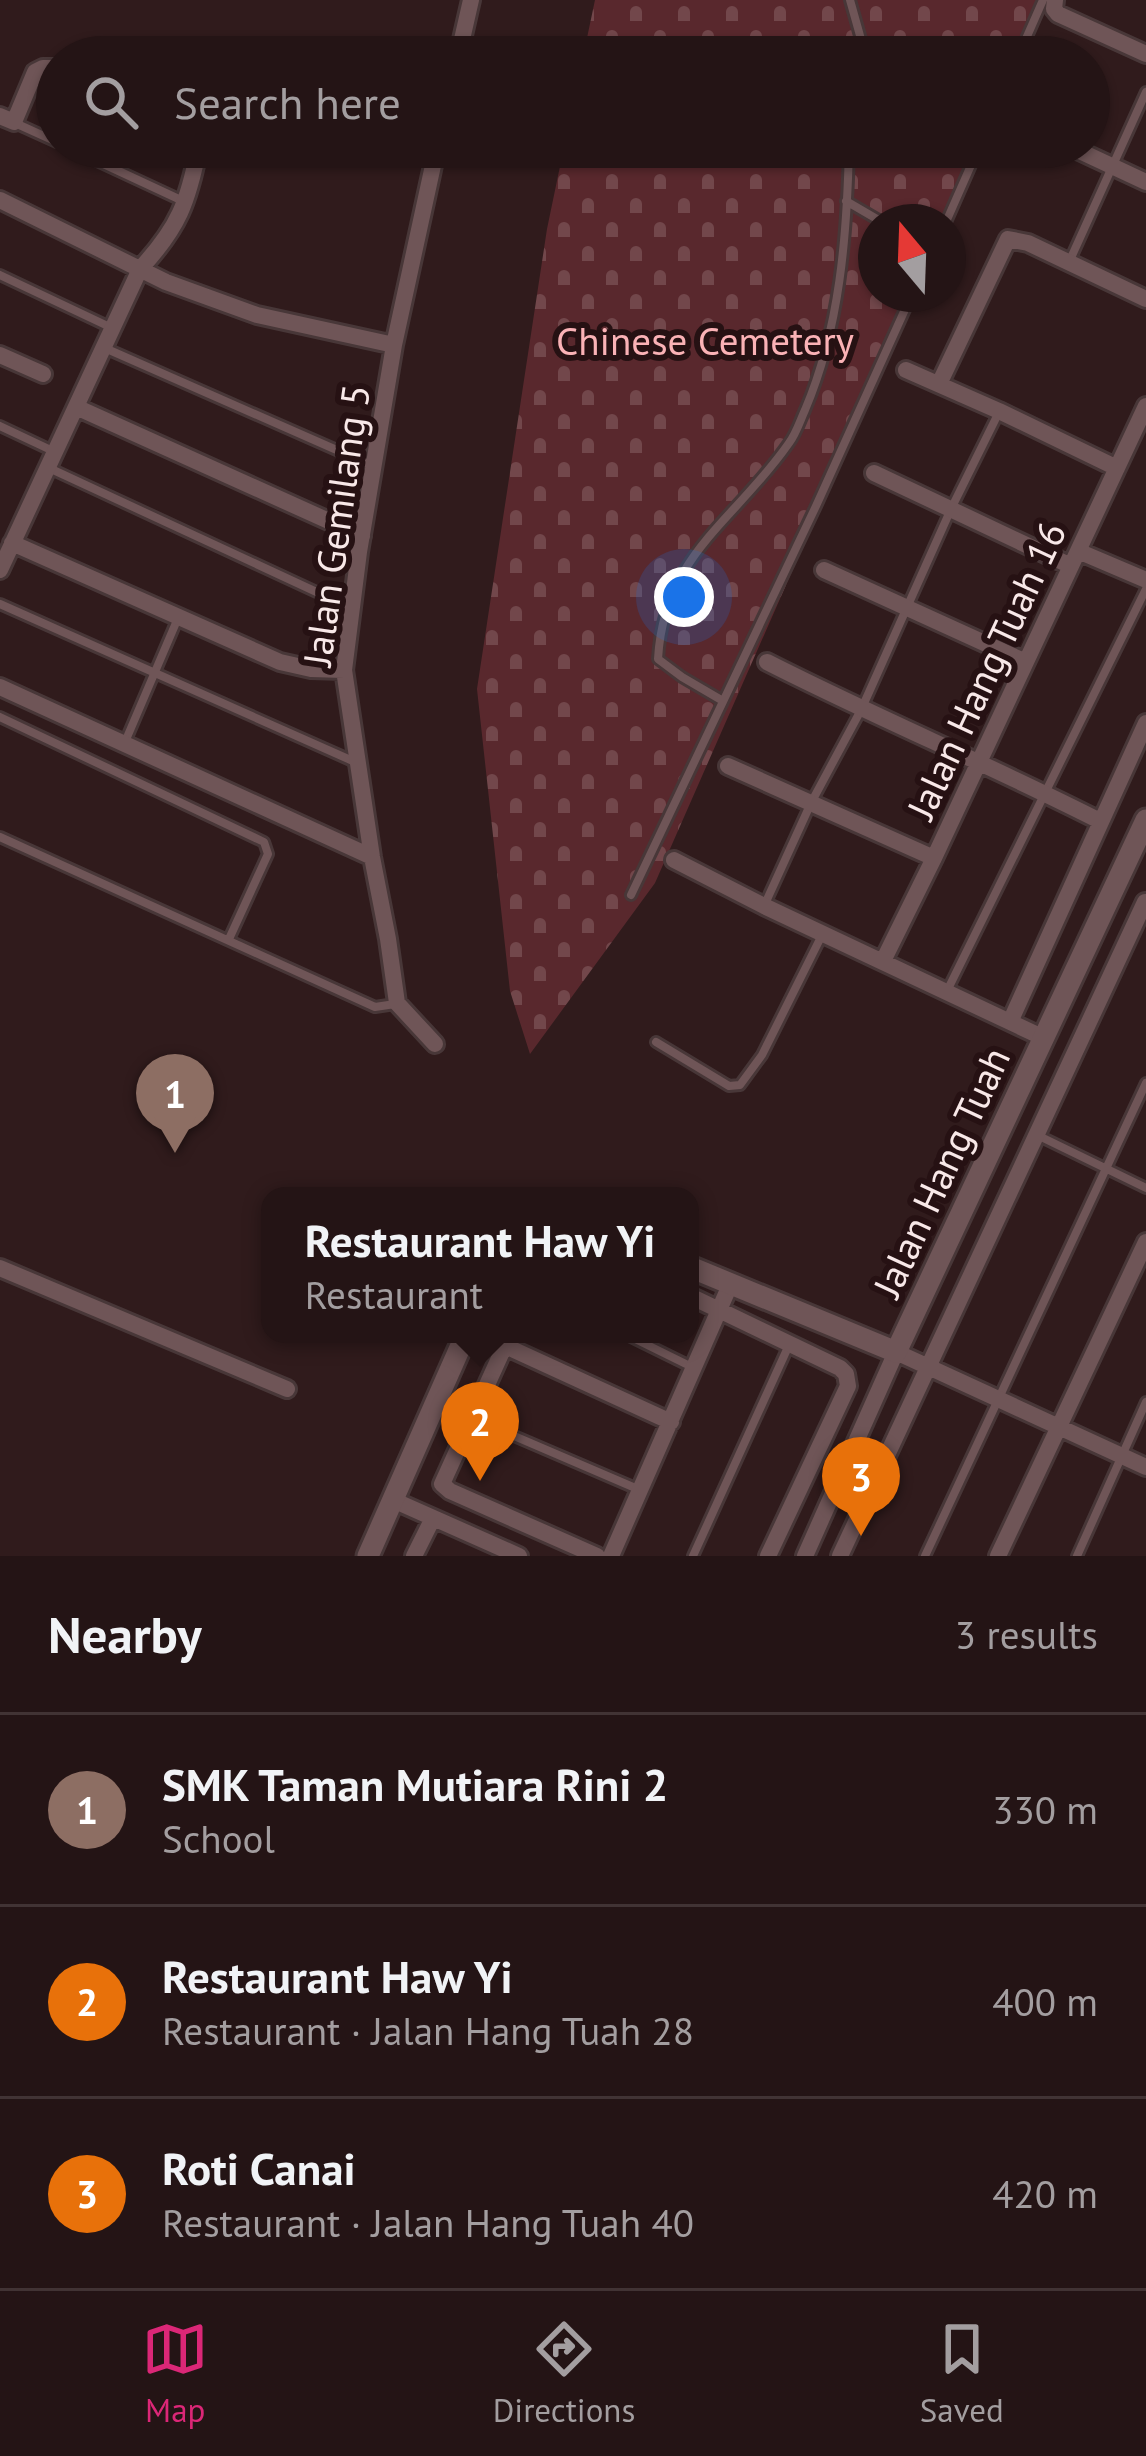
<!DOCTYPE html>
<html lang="en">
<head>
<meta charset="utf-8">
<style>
	body { margin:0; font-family:"PT Sans",sans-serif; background:#2c1d1e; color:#f1f3f6 }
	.compass { position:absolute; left:858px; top:204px; width:108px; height:108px; border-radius:50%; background:#241415; box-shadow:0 3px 9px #0004; rotate:341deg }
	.you { position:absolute; left:684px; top:597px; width:42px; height:42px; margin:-30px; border:9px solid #fff; border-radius:50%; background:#1a73e8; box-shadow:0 0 0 18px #1a73e833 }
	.badge { display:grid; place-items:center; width:78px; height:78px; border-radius:50%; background:#db2777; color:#fff; font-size:39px; font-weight:700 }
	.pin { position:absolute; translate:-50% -99px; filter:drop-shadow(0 3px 6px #0008) }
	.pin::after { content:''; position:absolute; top:63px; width:42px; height:36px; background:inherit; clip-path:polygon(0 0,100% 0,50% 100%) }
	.popup { position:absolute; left:261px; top:1187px; width:438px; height:156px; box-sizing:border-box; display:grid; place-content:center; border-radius:24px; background:#241415; filter:drop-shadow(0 3px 9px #0005); font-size:39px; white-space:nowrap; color:#a39ea0 }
	.popup b { font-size:45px; color:#f1f3f6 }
	.popup::after { content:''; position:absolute; left:50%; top:100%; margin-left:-24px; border:24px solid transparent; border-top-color:#241415 }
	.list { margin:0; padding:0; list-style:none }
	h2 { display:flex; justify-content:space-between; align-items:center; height:156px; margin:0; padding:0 48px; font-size:51px }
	h2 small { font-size:39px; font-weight:400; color:#a39ea0 }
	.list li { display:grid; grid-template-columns:78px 1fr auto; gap:36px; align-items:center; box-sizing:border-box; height:192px; padding:0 48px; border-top:3px solid #413334 }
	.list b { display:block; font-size:45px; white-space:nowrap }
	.list p { margin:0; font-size:39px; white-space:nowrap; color:#a39ea0 }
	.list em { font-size:39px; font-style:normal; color:#a39ea0 }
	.icon { flex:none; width:66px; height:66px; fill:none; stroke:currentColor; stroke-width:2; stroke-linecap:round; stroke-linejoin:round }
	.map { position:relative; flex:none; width:1146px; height:1556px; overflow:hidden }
	.search { position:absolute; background:#241415; box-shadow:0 3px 9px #0004; left:36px; right:36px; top:36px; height:132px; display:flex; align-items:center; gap:30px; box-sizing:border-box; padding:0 42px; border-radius:66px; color:#a39ea0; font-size:45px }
	.sheet { height:732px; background:#241415 }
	nav { display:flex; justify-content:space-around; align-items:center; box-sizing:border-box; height:168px; border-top:3px solid #413334; background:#241415; font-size:33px; color:#a39ea0 }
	nav a { display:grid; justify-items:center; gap:6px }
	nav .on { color:#db2777 }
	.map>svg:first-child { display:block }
</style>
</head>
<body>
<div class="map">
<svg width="1146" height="1556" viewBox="0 0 1146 1556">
	<defs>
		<pattern id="cemetery-stones" width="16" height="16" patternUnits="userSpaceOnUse" patternTransform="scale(3)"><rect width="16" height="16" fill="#59282d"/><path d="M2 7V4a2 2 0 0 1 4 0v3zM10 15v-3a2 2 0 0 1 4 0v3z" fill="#72474b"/></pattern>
	</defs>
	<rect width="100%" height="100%" fill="#301b1c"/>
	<path fill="url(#cemetery-stones)" d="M595,0H1044L1019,57H583Z
		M564,147H979L946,222H876V294H914L655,883L530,1054L510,991L477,689L547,229Z"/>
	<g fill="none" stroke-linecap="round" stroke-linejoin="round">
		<g stroke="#483738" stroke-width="14">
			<path id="service" d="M850,0L866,57
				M285,45L295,57
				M1018,57L1043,0
				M15,123L57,142
				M67,147L183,201
				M846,201L882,222
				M946,222L979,147
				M1070,260L1146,92
				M0,275L112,328
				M107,349L373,466
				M0,426L53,451
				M49,468L351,608
				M0,604L355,762
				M723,701L682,677L658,659C664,554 735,521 789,443C796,434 800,421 805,410C840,328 847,235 849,147
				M0,717L264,842L268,854L229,939
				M125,742L178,618
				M0,837L375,1007L395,1004
				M631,895L816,506L912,294
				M764,906L811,803L861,710L951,509L999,412
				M947,991L1146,589
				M656,1042L729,1086L740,1085L762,1055L822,935
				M1037,1135L1146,1188
				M625,1334L694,1368
				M472,1418L640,1490
				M693,1556L789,1345
				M925,1556L1146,1083
				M1077,1556L1146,1402"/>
		</g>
		<g stroke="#483738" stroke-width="22">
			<path id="minor" d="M1055,0L1054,9L1058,14L1146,54
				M458,57L471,0
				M0,116L14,122L35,72L43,68H57
				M1071,147L1146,182
				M0,200L166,282L257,315L394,345
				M0,355L43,374
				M906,370L999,411L1117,468
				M939,384L1008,239L1028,243L1146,299
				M76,407L362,536
				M874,473L1071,566
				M12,543L280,662L311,669L344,670
				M1078,551L1146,580
				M0,570L140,269C179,227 188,202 199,147
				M824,570L1026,662
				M767,662C877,718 990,765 1100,821
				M0,687L372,857
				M728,766L934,858
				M674,860L764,906L1044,1038
				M883,961L934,858L1146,406
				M1010,1022L1146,723
				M435,1044L397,1003L388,939L372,857L344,670L359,552L394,345L437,147
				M0,1268L287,1389
				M690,1296L840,1368L846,1374L848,1386L768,1556
				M479,1334L671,1422
				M510,1334L442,1484L450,1491L597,1556
				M393,1500L519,1556
				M414,1556L433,1518
				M611,1556L730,1285
				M805,1556L896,1352L1146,1467
				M840,1556L1145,902
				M998,1556L1146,1242"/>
		</g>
		<g stroke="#483738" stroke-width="27">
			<path id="tertiary" d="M690,1267L896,1352L1146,820
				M368,1556L466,1334"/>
		</g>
		<use href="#service" stroke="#6f5557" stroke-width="8"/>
		<use href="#minor" stroke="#6f5557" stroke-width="16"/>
		<use href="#tertiary" stroke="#6f5557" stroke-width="21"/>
	</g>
	<g text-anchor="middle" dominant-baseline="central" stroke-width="12" stroke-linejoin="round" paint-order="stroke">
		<g font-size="39" fill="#fab2b6" stroke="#261113">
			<text x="705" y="340">Chinese Cemetery</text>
		</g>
		<g font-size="39" fill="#f8e8e8" stroke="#261113">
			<text transform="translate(336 525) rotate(-82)">Jalan Gemilang 5</text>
			<text transform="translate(986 670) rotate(-65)">Jalan Hang Tuah 16</text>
			<text transform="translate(941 1172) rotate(-65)">Jalan Hang Tuah</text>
		</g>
	</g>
</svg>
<svg class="compass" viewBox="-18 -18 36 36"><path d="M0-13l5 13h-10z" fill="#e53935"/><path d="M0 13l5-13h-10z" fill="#a39ea0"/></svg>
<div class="you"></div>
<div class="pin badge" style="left:175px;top:1153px;background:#8d6e63">1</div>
<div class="pin badge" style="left:480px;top:1481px;background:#e8710a">2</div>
<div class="popup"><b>Restaurant Haw Yi</b>Restaurant</div>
<div class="pin badge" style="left:861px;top:1536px;background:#e8710a">3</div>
<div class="search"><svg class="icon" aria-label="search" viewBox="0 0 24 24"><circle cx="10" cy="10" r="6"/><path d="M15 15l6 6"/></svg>Search here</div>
</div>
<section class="sheet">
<h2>Nearby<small>3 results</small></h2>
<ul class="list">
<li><span class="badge" style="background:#8d6e63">1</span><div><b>SMK Taman Mutiara Rini 2</b><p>School</p></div><em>330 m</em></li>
<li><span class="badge" style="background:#e8710a">2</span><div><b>Restaurant Haw Yi</b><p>Restaurant · Jalan Hang Tuah 28</p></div><em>400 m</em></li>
<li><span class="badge" style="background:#e8710a">3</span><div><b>Roti Canai</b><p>Restaurant · Jalan Hang Tuah 40</p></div><em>420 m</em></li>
</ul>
</section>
<nav>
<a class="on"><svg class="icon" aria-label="map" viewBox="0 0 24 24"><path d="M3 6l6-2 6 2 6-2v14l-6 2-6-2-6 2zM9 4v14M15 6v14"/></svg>Map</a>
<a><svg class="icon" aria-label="directions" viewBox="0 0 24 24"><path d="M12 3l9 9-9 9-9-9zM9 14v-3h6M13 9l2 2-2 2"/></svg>Directions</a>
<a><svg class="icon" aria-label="saved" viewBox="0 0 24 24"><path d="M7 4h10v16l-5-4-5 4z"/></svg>Saved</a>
</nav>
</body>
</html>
